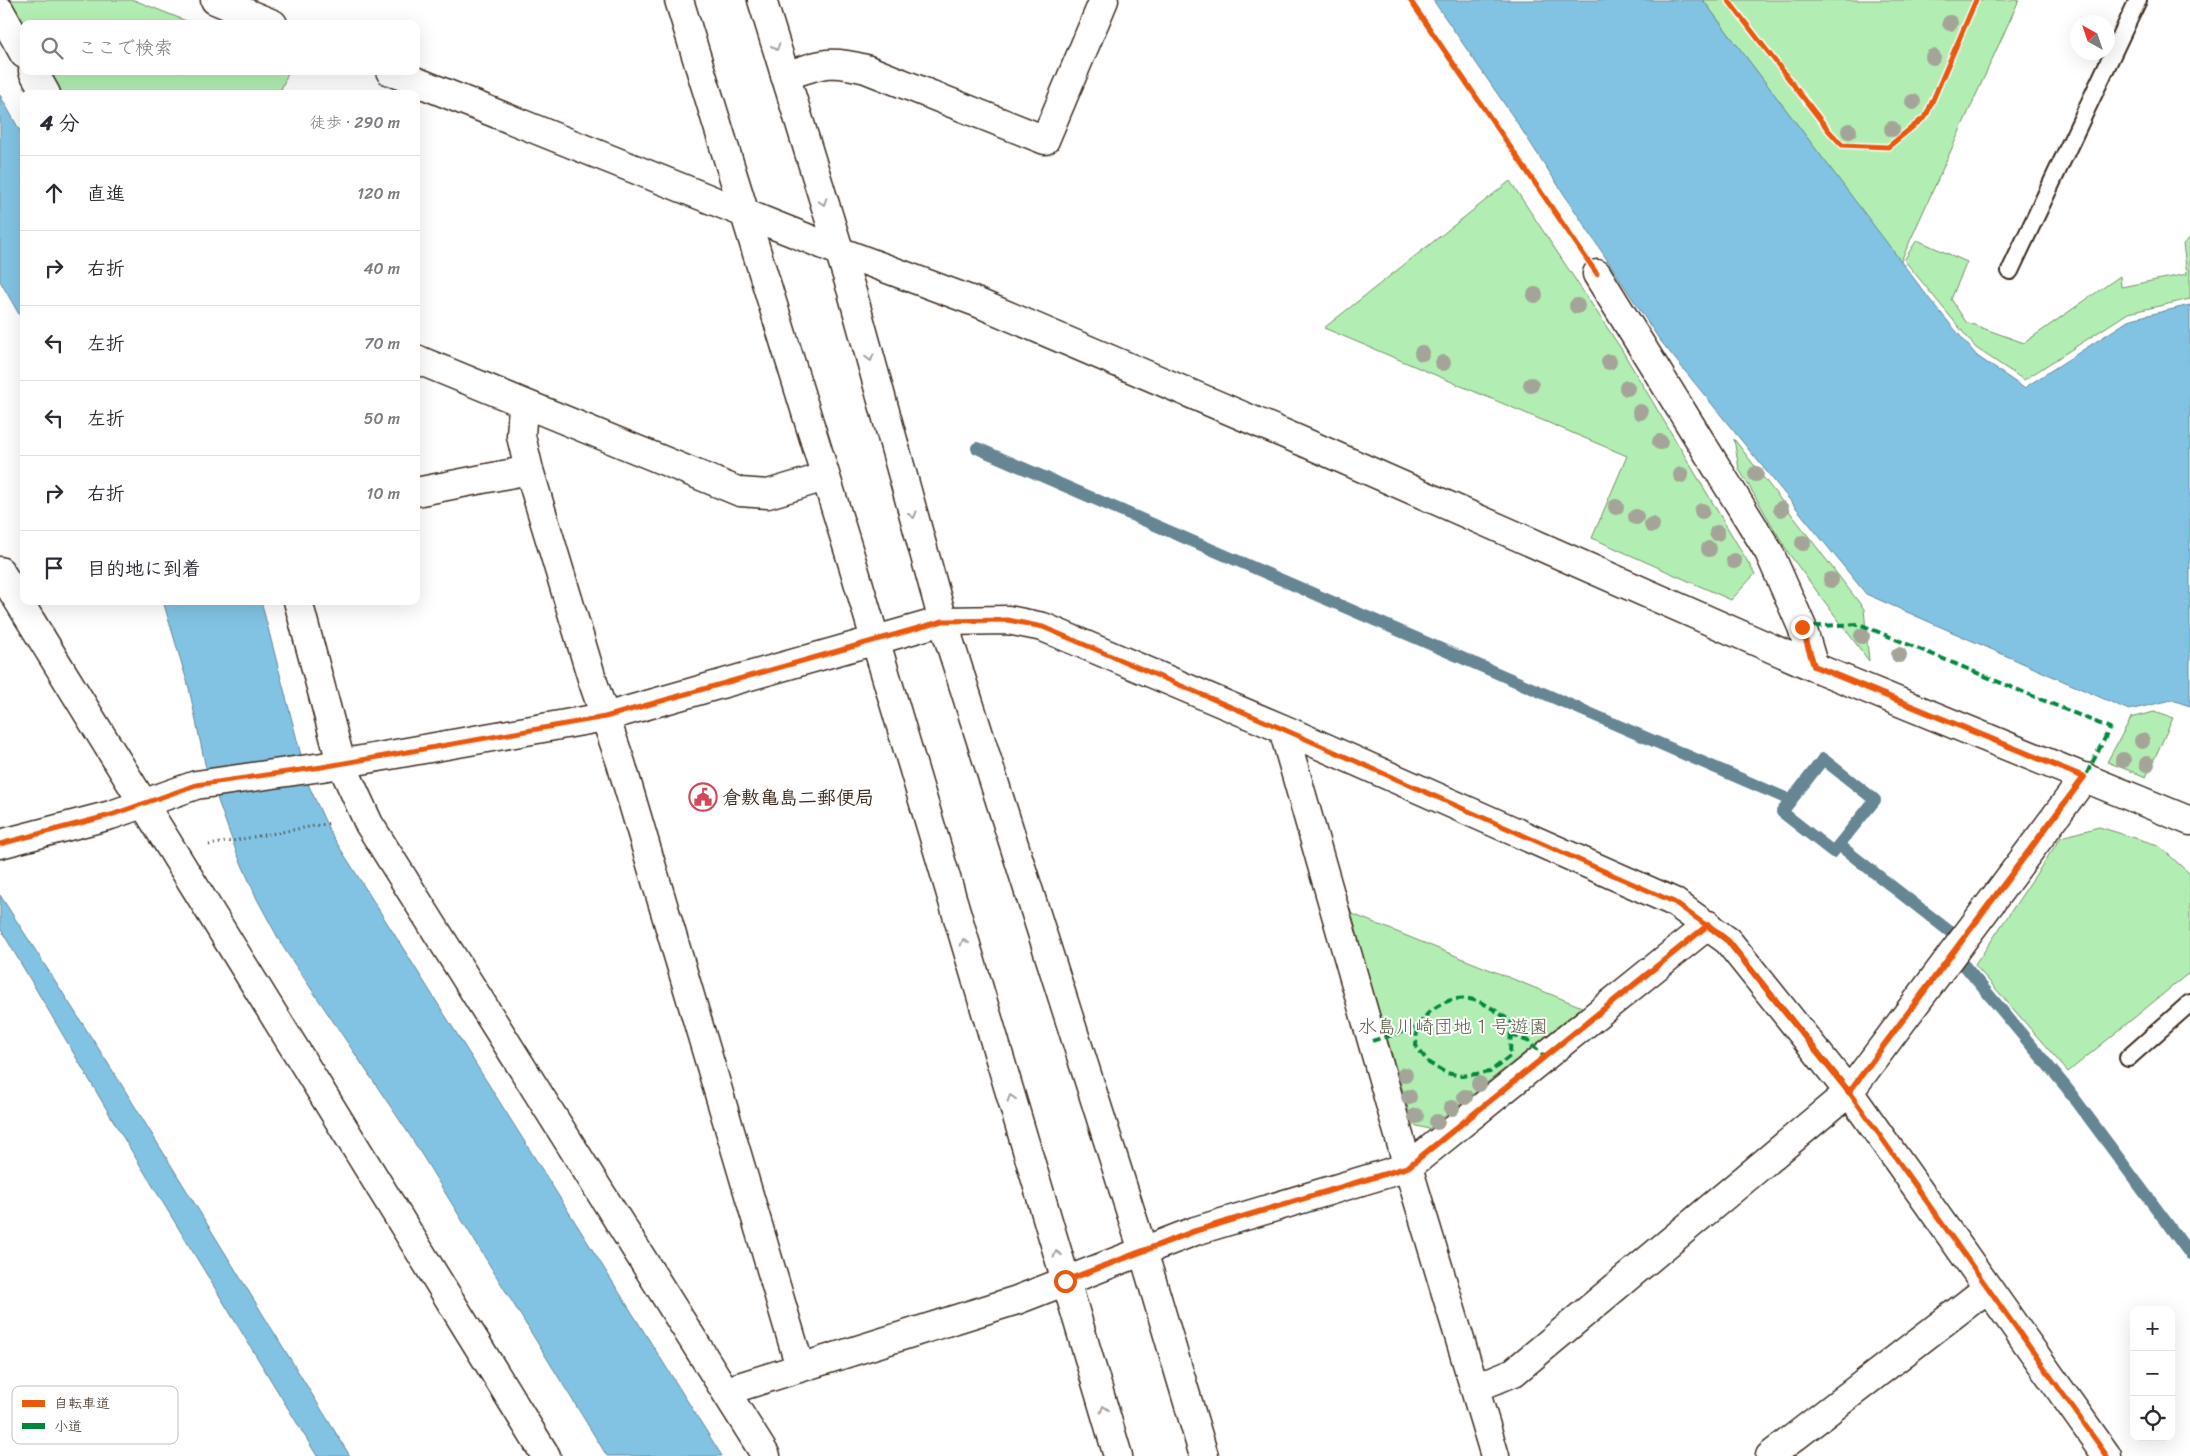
<!DOCTYPE html>
<html lang="ja">
<head>
<meta charset="utf-8">
<style>
	body { margin:0; font-family:Sriracha,"Klee One",sans-serif; background:#f7f7f7; color:#2b2b33 }
	.controls { position:absolute; right:15px; bottom:15px; display:grid; overflow:hidden; border-radius:10px; box-shadow:0 5px 20px #0002 }
	.controls button { width:45px; height:45px; display:grid; place-items:center; padding:0; border:0; border-bottom:1px solid #e1e1e2; background:#fff; color:#2b2b33; font:25px sans-serif }
	.compass { position:absolute; left:2070px; top:15px; width:45px; height:45px; border-radius:50%; background:#fff; box-shadow:0 5px 20px #0002; rotate:320deg }
	.stop { position:absolute; width:15px; height:15px; margin:-11px; border:4px solid #ea580c; border-radius:50%; background:#fff }
	.stop.end { background:#ea580c; border-color:#fff; box-shadow:0 1px 5px #0008 }
	.list { margin:0; padding:0; list-style:none }
	h2 { display:flex; justify-content:space-between; align-items:center; height:65px; margin:0; padding:0 20px; font-size:21px }
	h2 small { font-size:16px; font-weight:400; color:#7c7c81 }
	.list li { display:grid; grid-template-columns:32px 1fr auto; gap:15px; align-items:center; box-sizing:border-box; height:75px; padding:0 20px; border-top:1px solid #e1e1e2 }
	.list b { display:block; font-size:19px; white-space:nowrap }
	.list em { font-size:16px; font-style:normal; color:#7c7c81 }
	.icon { flex:none; width:28px; height:28px; fill:none; stroke:currentColor; stroke-width:2; stroke-linecap:round; stroke-linejoin:round }
	.map { position:relative; flex:none; width:2190px; height:1456px; overflow:hidden }
	.search { position:absolute; background:#fff; box-shadow:0 5px 20px #0002; left:20px; top:20px; width:400px; height:55px; display:flex; align-items:center; gap:12px; box-sizing:border-box; padding:0 18px; border-radius:10px; color:#7c7c81; font-size:19px }
	.panel { position:absolute; background:#fff; box-shadow:0 5px 20px #0002; left:20px; top:90px; width:400px; height:515px; border-radius:10px }
	.map>svg:first-child { display:block }
</style>
</head>
<body>
<div class="map">
<svg width="2190" height="1456" viewBox="0 0 2190 1456">
	<rect width="100%" height="100%" fill="#fff"/>
	<filter id="ink" filterUnits="userSpaceOnUse"><feTurbulence type="fractalNoise" baseFrequency=".02" numOctaves="2"/><feDisplacementMap in="SourceGraphic" scale="10" xChannelSelector="R" yChannelSelector="G"/><feConvolveMatrix kernelMatrix="1 2 1 2 8 2 1 2 1" color-interpolation-filters="sRGB"/></filter>
	<g filter="url(#ink)">
		<path fill="#b2eeb3" stroke="#768c68" d="M6,0H134L194,24H24V30Z
			M1703,0H2019L1900,263Z
			M48,71H289L279,94H61Z
			M1510,181L1620,347L1755,574L1731,600L1592,538L1627,456L1324,328Z
			M2190,238V299L2128,313L2024,380L1976,348L1904,260L1917,240L1967,262L1951,299L1966,322L2024,343L2120,276L2121,287L2187,274L2183,244Z
			M1734,439L1864,609L1869,661L1789,554L1739,469Z
			M2154,712L2173,718L2146,777L2107,762L2131,718Z
			M2099,827L2158,845L2190,874V972L2068,1072L1975,965L2061,837Z
			M1350,913L1582,1007L1429,1129L1413,1125Z"/>
		<path fill="#82c3e3" stroke="#668694" d="M1433,0H1703L1931,301L1977,356L2024,388L2131,319L2190,305V706L2172,700L2129,710L1866,594L1659,339L1514,118Z
			M0,95L24,138V323L0,281Z
			M163,601H261L309,786L330,832L722,1456H607L409,1134L283,947L257,899L236,851L205,764L189,688Z
			M0,895L118,1079L350,1456H317L120,1132L0,928Z"/>
		<g fill="none" stroke-linecap="round" stroke-linejoin="round">
			<path stroke="#668694" stroke-width="12" d="M977,448L1790,800
				M1823,759L1875,800L1833,852L1782,812Z
				M1839,845L1949,931
				M1964,965L2066,1087L2190,1254"/>
			<g stroke="#3b2a1e" stroke-width="20">
				<path id="service" d="M2010,271L2138,0
					M2128,1058L2190,1003"/>
			</g>
			<g stroke="#3b2a1e" stroke-width="31">
				<path id="minor" d="M215,0L273,24
					M0,11L24,54
					M33,71L46,94
					M390,71L839,251L976,302L1306,443L1814,667L2190,821
					M785,76C821,64 828,59 866,69L1045,140L1104,0
					M1597,274L1769,552L1802,627L1814,667
					M416,359L740,492L768,494L825,477
					M523,405L521,436L529,470L593,682L621,763L800,1367
					M416,492L529,470
					M298,601L341,763L369,824L766,1456
					M943,621L1008,620L1043,627L1283,729L1674,902L1728,941L1849,1092L2107,1456
					M1283,729L1408,1167L1495,1456
					M1475,1388L1514,1372L1849,1092L2085,777
					M726,1391L1017,1300L1195,1231L1408,1167L1708,925
					M1770,1456L1988,1288"/>
			</g>
			<g stroke="#3b2a1e" stroke-width="31">
				<path id="tertiary" d="M679,0L853,565L1118,1456
					M762,0L852,292L943,621L1143,1251L1204,1456
					M0,571L546,1456
					M0,844L111,815L196,785L322,767L605,717L943,621"/>
			</g>
			<path stroke="#3b2a1e" stroke-width="3" stroke-dasharray="1 4" stroke-linecap="butt" d="M209,845L331,823"/>
			<use href="#service" stroke="#fff" stroke-width="16"/>
			<use href="#minor" stroke="#fff" stroke-width="28"/>
			<use href="#tertiary" stroke="#fff" stroke-width="28"/>
			<path stroke="#00873e" stroke-width="4" stroke-dasharray="8 4" stroke-linecap="butt" d="M1802,627L1859,624L2110,728L2085,777
				M1511,1035L1528,1041L1545,1057
				M1372,1041C1385,1036 1404,1034 1416,1026C1422,1023 1426,1014 1432,1010C1463,987 1485,1002 1511,1022L1510,1056L1490,1072L1462,1076L1446,1073L1429,1063L1416,1046L1417,1026"/>
			<g stroke="#fff" stroke-width="8">
				<path id="cycleway" d="M1410,0L1597,274
					M1728,0L1829,131L1842,145L1888,147L1926,116L1976,0
					M0,844L111,815L196,785L322,767L605,717L943,621L1008,620L1043,627L1283,729L1674,902L1728,941L1849,1092L2107,1456"/>
			</g>
			<use href="#cycleway" stroke="#e8590c" stroke-width="5"/>
		</g>
		<g fill="#a4a598">
			<circle cx="1950" cy="23" r="8"/>
			<circle cx="1933" cy="57" r="8"/>
			<circle cx="1913" cy="102" r="8"/>
			<circle cx="1892" cy="129" r="8"/>
			<circle cx="1849" cy="131" r="8"/>
			<circle cx="1535" cy="295" r="8"/>
			<circle cx="1577" cy="306" r="8"/>
			<circle cx="1422" cy="353" r="8"/>
			<circle cx="1609" cy="362" r="8"/>
			<circle cx="1443" cy="363" r="8"/>
			<circle cx="1531" cy="385" r="8"/>
			<circle cx="1627" cy="388" r="8"/>
			<circle cx="1640" cy="412" r="8"/>
			<circle cx="1660" cy="442" r="8"/>
			<circle cx="1756" cy="474" r="8"/>
			<circle cx="1681" cy="475" r="8"/>
			<circle cx="1616" cy="507" r="8"/>
			<circle cx="1781" cy="509" r="8"/>
			<circle cx="1702" cy="511" r="8"/>
			<circle cx="1636" cy="517" r="8"/>
			<circle cx="1652" cy="525" r="8"/>
			<circle cx="1717" cy="533" r="8"/>
			<circle cx="1803" cy="543" r="8"/>
			<circle cx="1709" cy="549" r="8"/>
			<circle cx="1734" cy="561" r="8"/>
			<circle cx="1831" cy="580" r="8"/>
			<circle cx="1862" cy="636" r="8"/>
			<circle cx="1899" cy="655" r="8"/>
			<circle cx="2142" cy="741" r="8"/>
			<circle cx="2123" cy="760" r="8"/>
			<circle cx="2147" cy="764" r="8"/>
			<circle cx="1405" cy="1075" r="8"/>
			<circle cx="1479" cy="1084" r="8"/>
			<circle cx="1409" cy="1097" r="8"/>
			<circle cx="1465" cy="1097" r="8"/>
			<circle cx="1452" cy="1108" r="8"/>
			<circle cx="1416" cy="1116" r="8"/>
			<circle cx="1437" cy="1122" r="8"/>
		</g>
		<defs><path id="oneway-chevron" d="M-2-3.5L2.5 0L-2 3.5" fill="none" stroke-width="1.6" stroke-linecap="round" stroke-linejoin="round" transform="scale(1.25)"/></defs>
		<g stroke="#a79f9a">
			<use href="#oneway-chevron" transform="translate(776 47) rotate(73)"/>
			<use href="#oneway-chevron" transform="translate(823 202) rotate(72)"/>
			<use href="#oneway-chevron" transform="translate(870 358) rotate(75)"/>
			<use href="#oneway-chevron" transform="translate(913 515) rotate(75)"/>
			<use href="#oneway-chevron" transform="translate(964 942) rotate(-107)"/>
			<use href="#oneway-chevron" transform="translate(1011 1098) rotate(-107)"/>
			<use href="#oneway-chevron" transform="translate(1057 1254) rotate(-107)"/>
			<use href="#oneway-chevron" transform="translate(1104 1409) rotate(-107)"/>
		</g>
	</g>
	<g fill="none" stroke-linecap="round" stroke-linejoin="round" filter="url(#ink)">
		<path stroke="#ea580c" stroke-width="6" d="M1065,1281L1195,1231L1408,1167L1708,925L1728,941L1849,1092L2084,777L1814,666L1802,627"/>
	</g>
	<defs>
		<g id="civic-ring" transform="scale(1.4375)"><circle r="9.5" fill="#fff" stroke="#d1495b" stroke-width="1.5"/><path d="M-.6-6.5H3V-4.5H.6V-3L4-1V1h2V6H-6V1h2V-1L-.6-3ZM-1.2 2.5V6h2.4V2.5Z" fill="#d1495b"/></g>
	</defs>
	<g fill-rule="evenodd">
		<use href="#civic-ring" x="703" y="797"/>
	</g>
	<g text-anchor="middle" dominant-baseline="central" stroke-width="4" stroke-linejoin="round" paint-order="stroke">
		<g font-size="19" font-weight="bold" fill="#3b2a1e" stroke="#fff" text-anchor="start">
			<text x="722" y="797">倉敷亀島二郵便局</text>
		</g>
		<g font-size="19" fill="#595b43" stroke="#fff">
			<text x="1453" y="1026">水島川崎団地１号遊園</text>
		</g>
	</g>
	<rect x="12" y="1386" width="166" height="58" rx="8" fill="#fff" stroke="#c4bfbc" stroke-width="1"/>
	<rect x="22" y="1400" width="23" height="7" fill="#e8590c"/>
	<rect x="22" y="1423" width="23" height="6" fill="#00873e"/>
	<g font-size="14" fill="#3b2a1e">
		<text x="54" y="1408">自転車道</text>
		<text x="54" y="1431">小道</text>
	</g>
</svg>
<div class="controls">
<button>+</button>
<button>−</button>
<button><svg class="icon" aria-label="locate" viewBox="0 0 24 24"><circle cx="12" cy="12" r="6"/><path d="M12 2v4M12 18v4M2 12h4M18 12h4"/></svg></button>
</div>
<svg class="compass" viewBox="-18 -18 36 36"><path d="M0-13l5 13h-10z" fill="#e53935"/><path d="M0 13l5-13h-10z" fill="#7c7c81"/></svg>
<div class="stop" style="left:1065px;top:1281px"></div>
<div class="stop end" style="left:1802px;top:627px"></div>
<div class="search"><svg class="icon" aria-label="search" viewBox="0 0 24 24"><circle cx="10" cy="10" r="6"/><path d="M15 15l6 6"/></svg>ここで検索</div>
<section class="panel">
<h2>4 分<small>徒歩 · 290 m</small></h2>
<ul class="list">
<li><svg class="icon" aria-label="ahead" viewBox="0 0 24 24"><path d="M12 20V5M6 11l6-6 6 6"/></svg><div><b>直進</b></div><em>120 m</em></li>
<li><svg class="icon" aria-label="right" viewBox="0 0 24 24"><path d="M7 20v-9h11M14 6l5 5-5 5"/></svg><div><b>右折</b></div><em>40 m</em></li>
<li><svg class="icon" aria-label="left" viewBox="0 0 24 24"><path d="M17 20v-9H6M10 6l-5 5 5 5"/></svg><div><b>左折</b></div><em>70 m</em></li>
<li><svg class="icon" aria-label="left" viewBox="0 0 24 24"><path d="M17 20v-9H6M10 6l-5 5 5 5"/></svg><div><b>左折</b></div><em>50 m</em></li>
<li><svg class="icon" aria-label="right" viewBox="0 0 24 24"><path d="M7 20v-9h11M14 6l5 5-5 5"/></svg><div><b>右折</b></div><em>10 m</em></li>
<li><svg class="icon" aria-label="arrive" viewBox="0 0 24 24"><path d="M6 21V4h12l-3 4 3 4H6"/></svg><div><b>目的地に到着</b></div></li>
</ul>
</section>
</div>
</body>
</html>
